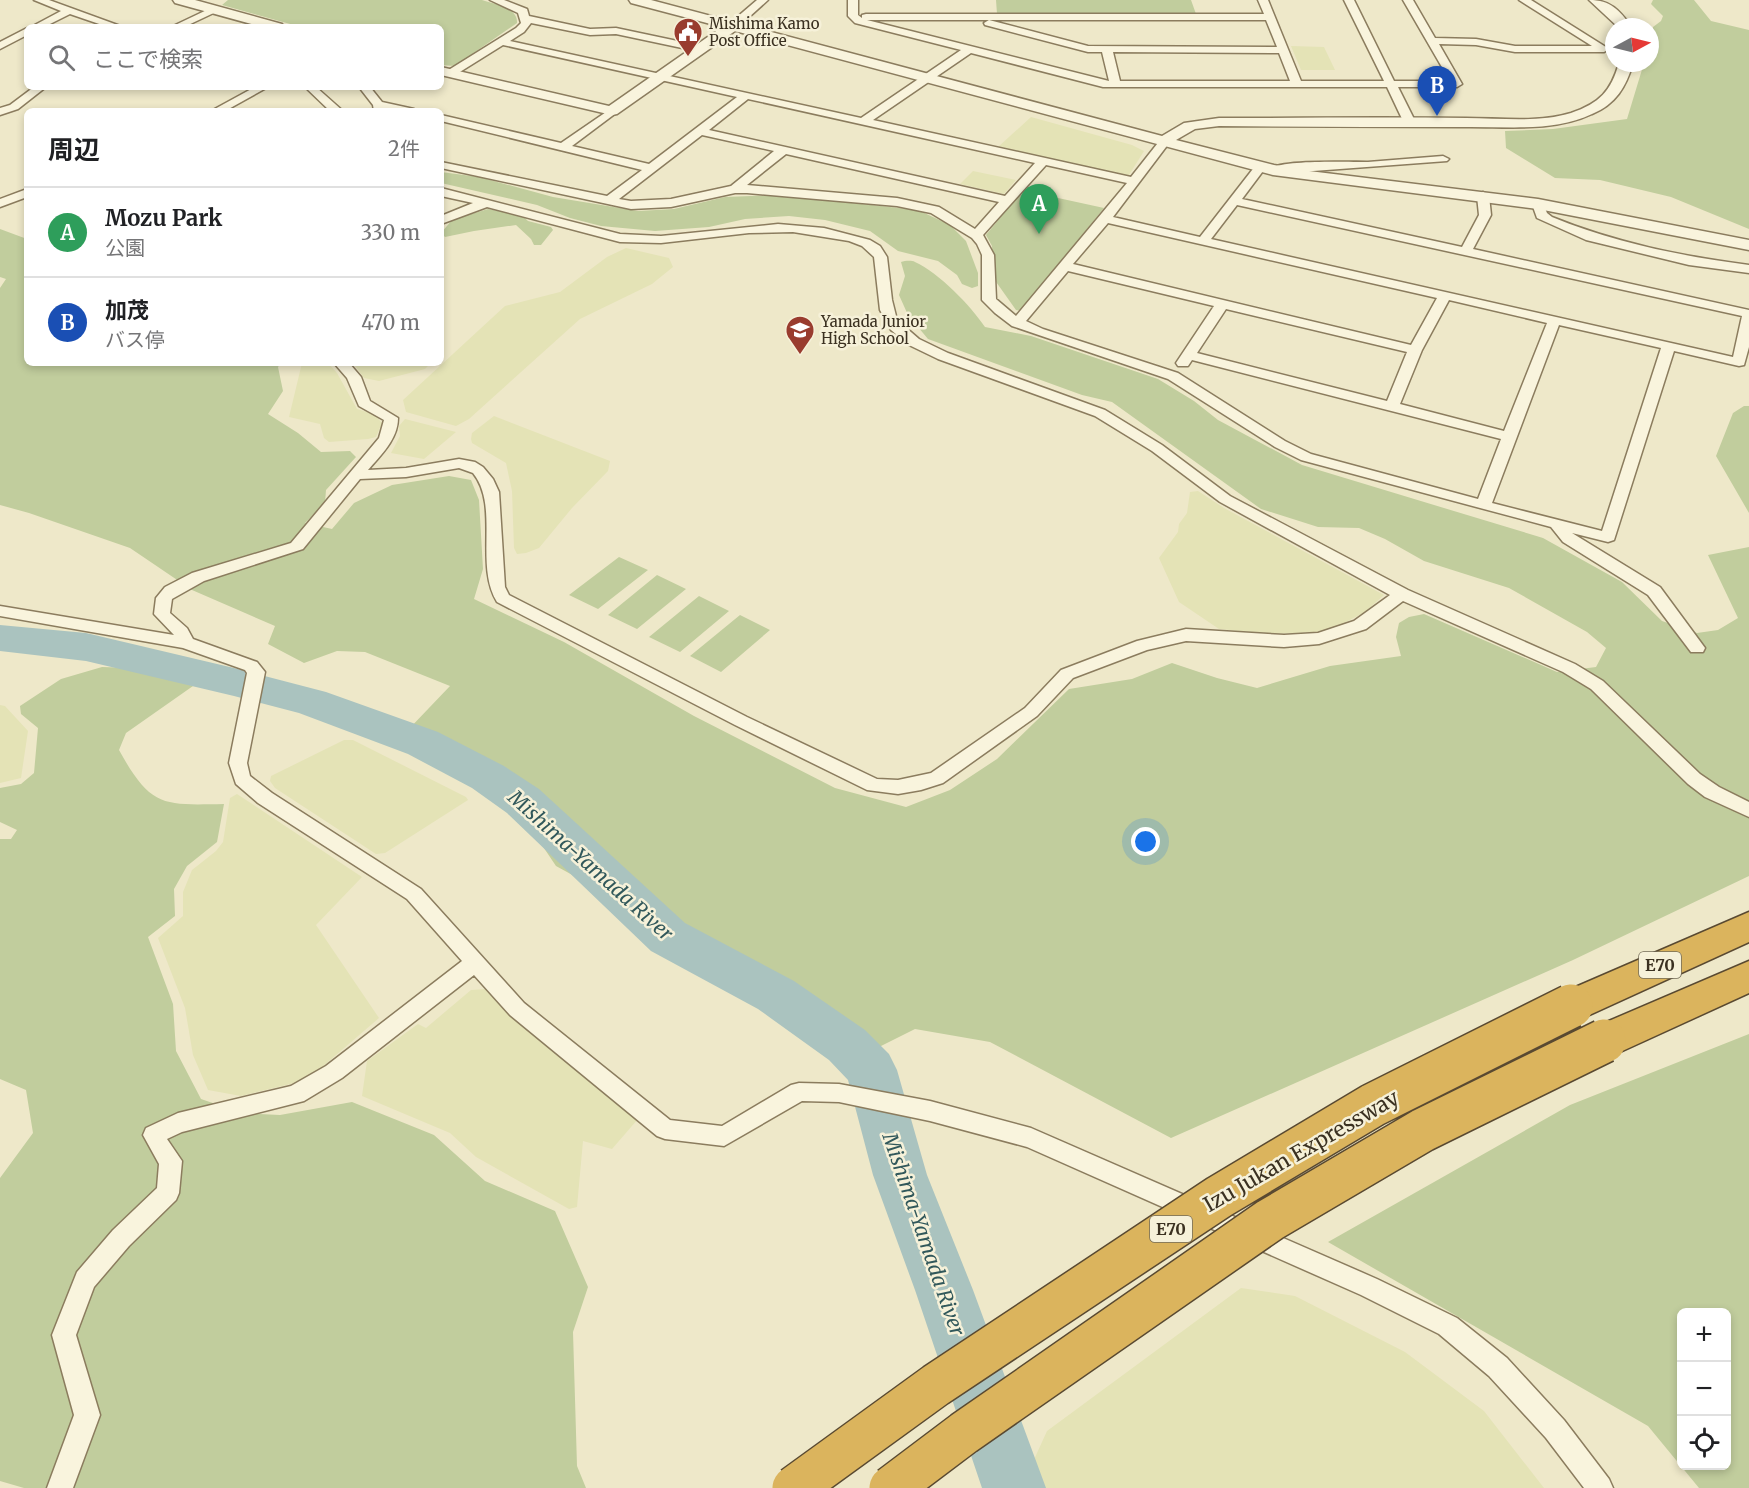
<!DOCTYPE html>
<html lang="ja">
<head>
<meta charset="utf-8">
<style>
	body { margin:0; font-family:Merriweather,"Noto Sans JP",serif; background:#f2f2f2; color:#202124 }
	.controls { position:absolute; right:18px; bottom:18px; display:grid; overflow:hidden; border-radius:9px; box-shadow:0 3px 9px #0003 }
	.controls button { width:54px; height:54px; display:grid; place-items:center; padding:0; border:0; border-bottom:2px solid #e0e0e0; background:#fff; color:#202124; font:30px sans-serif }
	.compass { position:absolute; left:1605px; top:18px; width:54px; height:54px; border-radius:50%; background:#fff; box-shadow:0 3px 9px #0003; rotate:83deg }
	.you { position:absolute; left:1146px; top:842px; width:21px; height:21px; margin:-15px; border:4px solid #fff; border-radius:50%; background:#1a73e8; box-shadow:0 0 0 9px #1a73e833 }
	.badge { display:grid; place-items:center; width:39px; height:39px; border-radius:50%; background:#993c2e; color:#fff; font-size:20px; font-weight:700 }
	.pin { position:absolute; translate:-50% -50px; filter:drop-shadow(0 2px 3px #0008) }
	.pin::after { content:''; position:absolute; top:32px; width:21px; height:18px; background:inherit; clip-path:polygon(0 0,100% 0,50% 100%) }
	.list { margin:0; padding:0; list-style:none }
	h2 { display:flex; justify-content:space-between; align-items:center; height:78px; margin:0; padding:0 24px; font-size:26px }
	h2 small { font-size:20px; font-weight:400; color:#757577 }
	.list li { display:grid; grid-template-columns:39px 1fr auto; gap:18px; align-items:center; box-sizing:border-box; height:90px; padding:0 24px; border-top:2px solid #e0e0e0 }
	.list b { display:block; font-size:22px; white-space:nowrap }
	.list p { margin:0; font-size:20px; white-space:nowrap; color:#757577 }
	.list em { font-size:20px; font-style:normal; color:#757577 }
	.icon { flex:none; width:33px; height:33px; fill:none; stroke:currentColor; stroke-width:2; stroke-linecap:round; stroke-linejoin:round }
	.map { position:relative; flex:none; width:1749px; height:1488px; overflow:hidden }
	.search { position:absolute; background:#fff; box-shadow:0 3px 9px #0003; left:24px; top:24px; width:420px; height:66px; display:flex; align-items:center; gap:15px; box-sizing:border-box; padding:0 21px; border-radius:9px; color:#757577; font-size:22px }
	.panel { position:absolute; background:#fff; box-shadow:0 3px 9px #0003; left:24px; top:108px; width:420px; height:258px; border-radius:9px }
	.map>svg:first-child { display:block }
</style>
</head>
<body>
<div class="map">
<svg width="1749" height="1488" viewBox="0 0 1749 1488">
	<rect width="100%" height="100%" fill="#eee8c9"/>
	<path fill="#e4e3b6" d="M1291,46L1324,47L1335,70H1301Z
		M1031,117L1132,145L1144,151L1129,175H1119L998,147Z
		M973,171L1016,180L1004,194L960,184Z
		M626,248L669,258L673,267L652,284L580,319L469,419L456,426L406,412L403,400L505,306L560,292L607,257Z
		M302,363H328L337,373L357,409L374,414L382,423L376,437L368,439L329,442L324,438L320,424L289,417Z
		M353,363H428L429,365L425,369L379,381L364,378Z
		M494,416L610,461L608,471L572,508L539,548L526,553L517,554L514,548L512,491L506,463L472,443L471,439L472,433Z
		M405,419L456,432L424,459L391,453L400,436L399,426Z
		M1198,491L1224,508L1384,595L1365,612L1344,623L1317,632L1273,634L1219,629L1179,602L1159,558L1178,532L1179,524L1187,513L1190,492Z
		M0,705L5,706L28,731L21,778L0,783Z
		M344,740H353L466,797L468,800L385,853L376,854L275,788L270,781L271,776Z
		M237,794L362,877L316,925L379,1018L307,1080L241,1096L208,1090L193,1055L185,1008L158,938L183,916V892L192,870L216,851L223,842L230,798Z
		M486,989L509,1013L638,1119L612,1149L583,1141L577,1207L569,1209L476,1157L450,1133L362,1096L367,1061L418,1024L426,1028L471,990Z
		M1241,1288L1295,1296L1405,1352L1484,1411L1544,1488H1040L1032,1464L1047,1431Z"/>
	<path fill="#c1cd9d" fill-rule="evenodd" d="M228,0H482C494,4 518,7 517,23L455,66L441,65V27H301L222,5Z
		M996,0H1191L1196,14H997Z
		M1653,0H1694L1711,21L1749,30V229L1671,197L1600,180L1555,178L1506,148L1505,131L1553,129L1627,119L1644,63H1650L1653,27L1661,21L1663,16L1651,4Z
		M441,172L479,177L553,197L638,211L674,209L725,197L778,195L918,210L950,225L966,241L978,273V286L972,288L962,284L957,275L938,261L898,251L870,231L825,220L789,216L745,219L709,227L655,231L601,226L570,218L537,205L441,183Z
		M1026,191L1104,208L1021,311L1016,310L994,279L992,246L986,235L1014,201Z
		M488,209L523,216L528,221L551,227L553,230L541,245H534L531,239L516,225L474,231L445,237L441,233L452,220Z
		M0,229L27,239V363H281L278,367L283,391L268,414L298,433L321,452L350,451L356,457L326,490L325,503L305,523L332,529L354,503L392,485L449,476L471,480L479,500L483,569L474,599L564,642L694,716L835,788L906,807L950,790L997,759L1069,689L1132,679L1172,663L1217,678L1257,688L1330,666L1401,656L1396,637L1399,623L1409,617L1424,614L1557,672L1596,667L1606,648L1587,632L1509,588L1424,561L1385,539L1359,528L1318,527L1261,509L1112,402L1082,395L928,339L908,315L899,295L905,276L901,262C905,261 911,260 915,262C939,273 971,306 985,327L1031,336L1158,379L1194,401L1218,420L1302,465L1543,538L1622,582L1662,621L1697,633L1718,630L1738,618L1708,555L1749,547V876L1573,960L1171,1138L990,1042L915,1029L875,1049L794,997L556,866L495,775L407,731L450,686L365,652L337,651L304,663L268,644L275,626L192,590L130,548L29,513L0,505V288L6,279L0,277Z
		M1744,406H1749V513L1716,456L1733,413Z
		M619,557L648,570L598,609L569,595Z
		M657,575L686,589L637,629L608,615Z
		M699,596L729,611L680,652L649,637Z
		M740,615L770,630L721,672L690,656Z
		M102,667L133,668L193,686L126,733L119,750C151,808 163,805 224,804L217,842L187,866L174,889L175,916L148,937L173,1004L176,1051L201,1099L242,1113L280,1115L352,1102L434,1135L485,1181L555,1211L588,1287L573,1332L577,1466L586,1488H24L0,1481V1178L33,1133L26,1090L0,1079V839H11L17,830L0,822V788L21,784L34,773L38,728L21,714L20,706L61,679Z
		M1749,1034V1488H1699L1648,1426L1328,1242L1570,1105ZM1682,1312H1726V1466H1682Z"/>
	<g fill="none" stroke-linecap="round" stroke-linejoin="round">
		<path fill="#aac3bf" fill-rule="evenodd" d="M0,625L86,633L234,668L326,692L438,732L504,766L539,789L685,923L794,981L865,1030L889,1054L897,1070L927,1175L973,1290L1046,1488H982L915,1290L873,1175L848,1080L829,1060L758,1009L651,951L507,813L472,788L408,754L299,713L234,696L86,661L0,651Z"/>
		<g stroke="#8b7c5e" stroke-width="3">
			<path id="minor" d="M34,0H49L123,27H108L70,14L44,27H31L61,11Z
				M490,0H504L527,9L529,16L590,29L616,28L701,46L706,49L701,52L616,34L590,35L531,23L524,32L510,41L861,118L961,50L855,23L848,16V0H858V15L862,18V15L866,14H1264L1258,0H1268L1301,81H1384L1344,0H1354L1394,81H1450L1403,0H1413L1435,38L1476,39L1515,46H1592L1519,0H1531L1609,49L1604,52H1515L1476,45L1439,44L1462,84L1457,87H1398L1416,123L1410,126L1404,123L1387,87H1103L971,53L873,120L1131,177L1161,139H1169V143L1113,217L1200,237L1256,165L1260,163L1266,167L1242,199L1462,247L1479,215L1477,196L1483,192L1489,196L1491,215L1473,249L1749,310V347L1744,365L1739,366L1674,351L1614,540L1608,542L1572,533L1660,587L1705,648L1703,652H1691L1648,595L1563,542L1551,527L1301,460L1275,447L1168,379L1012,326L995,313L982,300V255L977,244L972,238L931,213L897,206L747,193H735L671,207L631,209L441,168V162L607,196L642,170L441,121V115L561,143L612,108L616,109V113L572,146L649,164L737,97L503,45L455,75H447V71L516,28L521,23L518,13ZM867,20H989L984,23L985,25L1088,52H1102L1109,81ZM989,20H1266L1277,47L1088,46ZM1113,52L1279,53L1290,81H1120ZM748,99L1035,163L1005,196L709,130ZM702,135L774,151L731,186L671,199L631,201L619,199ZM786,154L999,202L975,229L939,207L897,198L747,185ZM1046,165L1127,183L1016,316L996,299L994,255L983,235ZM1237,205L1742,316L1733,357L1211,239ZM1108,223L1437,298L1411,345L1073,264ZM1068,271L1214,306L1176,363L1178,366H1188L1192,360L1501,439L1478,499L1311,454L1285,441L1178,373L1043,329L1026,321ZM1449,300L1547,323L1504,431L1400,404L1422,350ZM1226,309L1407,352L1387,401L1197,353ZM1559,325L1661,348L1602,531L1492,503Z
				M757,0H768L737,28H729V24Z
				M211,8L220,10L184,27H171Z
				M27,28V35L0,49V42Z
				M34,87H46L18,109L0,115V108L10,105Z
				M255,87H268L225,111H211Z
				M305,87H316L343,111H330Z
				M359,87H370L382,102L414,109L416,111L385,109L386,111H374L373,105Z
				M1443,156L1449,159L1447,161L1273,174L1267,170C1280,159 1348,162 1368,162C1393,160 1418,158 1443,156Z
				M441,188L620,234L661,236L778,224L824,228L870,240L880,246L887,257L892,300L897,320L919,339L948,353L1105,410L1162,445L1230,496L1408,590L1575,664L1603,681L1700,774L1719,787L1749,802V817L1705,797L1688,784L1591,689L1563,672L1403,601L1366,629L1319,644L1284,647L1186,641L1147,650L1073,678L1037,716L943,783L921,790L898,794L867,790L735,725L497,602C474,565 500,506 473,473L459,468L406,477L360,479L303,549L204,581L172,599L170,613L187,628L193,639L257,662L265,672L247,763L250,776L272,793L421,889L524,1003L670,1120L722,1126L791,1085L799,1083L839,1084L930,1101L1031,1128L1377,1279L1457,1318L1507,1358L1564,1420L1609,1479L1613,1488H1584L1546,1438L1489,1376L1439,1334L1361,1295L1027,1147L930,1121L839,1102L802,1101L724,1146L665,1139L657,1136L510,1015L474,975L342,1078L304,1101L182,1132L167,1139L182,1161L179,1193L176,1200L129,1246L94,1287L76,1335L100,1415L73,1488H47L74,1415L52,1335L77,1272L113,1230L157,1188L159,1164L143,1135L146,1128L178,1113L291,1086L326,1066L462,961L407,899L258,803L236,784L229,763L247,673L245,670L183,648L0,616V606L174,635L154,614L156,598L165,587L192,573L291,543L379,438L384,420L359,406L347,378L334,363H349L361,377L370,401L398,418C398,439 381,455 368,470L406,468L459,459L475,462L483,467L493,479L499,492L505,587L509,595L747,717L877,779L898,780L931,773L1025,708L1061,670L1137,641L1186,629L1284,635L1318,633L1354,621L1390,595L1220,502L1152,451L1095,416L938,359L909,345L891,330L880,310L874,257L862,246L849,241L793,232L749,233L661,243L620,242L487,207L441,224V216L473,203L441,196Z
				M27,189V197L0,207V199Z
				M1538,200L1542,201L1547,213L1552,217C1616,243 1681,256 1749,265V273L1689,265L1586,240L1537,218L1532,204Z"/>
		</g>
		<g stroke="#8b7c5e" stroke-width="3">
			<path id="tertiary" d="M173,0H195L282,24L284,27H262L175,3Z
				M629,0H651L1162,136L1184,123L1219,118C1301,118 1384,117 1466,118C1500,118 1538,123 1571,113C1600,103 1611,91 1619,63H1633C1626,87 1616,104 1592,114C1552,133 1505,126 1461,127C1381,127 1300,127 1219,126L1195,129L1176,140L1274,165L1309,171L1538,199L1749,240V250L1538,209L1273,175L735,31L617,114L612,115L441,75V67L609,106L722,27L631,3Z
				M1589,0C1611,0 1619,10 1632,27H1618Z"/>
		</g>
		<g stroke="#594931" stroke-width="3">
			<path id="motorway" d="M1749,912V942L1585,1017L1571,1022L1557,1017L1552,1006L1557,995Z
				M1749,961V993L1618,1053L1604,1057L1590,1053L1585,1041L1590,1029Z"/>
		</g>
		<use href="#minor" fill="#f9f4dd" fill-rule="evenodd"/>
		<use href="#tertiary" fill="#f9f4dd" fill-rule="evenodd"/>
		<use href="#motorway" fill="#dbb45d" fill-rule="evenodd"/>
		<g stroke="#594931" stroke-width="46" stroke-linecap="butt">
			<path id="motorway-bridge" d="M794,1488L936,1385L1219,1197L1373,1105L1571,1006
				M891,1488L964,1433L1270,1220L1423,1130L1604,1041"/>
		</g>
		<use href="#motorway-bridge" stroke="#dbb45d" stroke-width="43"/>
	</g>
	<defs>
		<g id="civic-pin" transform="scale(1.5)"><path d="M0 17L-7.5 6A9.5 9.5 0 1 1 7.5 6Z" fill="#993c2e" stroke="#f6f1d9"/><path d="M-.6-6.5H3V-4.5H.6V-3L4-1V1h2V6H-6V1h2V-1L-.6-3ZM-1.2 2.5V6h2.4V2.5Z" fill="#fff"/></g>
		<g id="school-pin" transform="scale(1.5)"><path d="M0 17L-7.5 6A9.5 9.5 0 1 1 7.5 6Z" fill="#993c2e" stroke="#f6f1d9"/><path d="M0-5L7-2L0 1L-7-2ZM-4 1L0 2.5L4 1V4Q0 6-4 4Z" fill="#fff"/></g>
	</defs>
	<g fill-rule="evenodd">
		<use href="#civic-pin" x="688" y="32"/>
		<use href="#school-pin" x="800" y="330"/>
	</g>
	<g text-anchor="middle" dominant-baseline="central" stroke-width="5" stroke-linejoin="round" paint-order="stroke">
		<g font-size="15" fill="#3b3121" stroke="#f6f1d9" text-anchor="start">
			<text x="709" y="23">Mishima Kamo<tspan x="709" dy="17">Post Office</tspan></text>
			<text x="821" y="321">Yamada Junior<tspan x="821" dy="17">High School</tspan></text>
		</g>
		<g fill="#f6f1d9" stroke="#736b58" stroke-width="1.5">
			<rect x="1639" y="952" width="42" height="26" rx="4.5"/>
			<rect x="1150" y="1216" width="42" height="26" rx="4.5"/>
		</g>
		<g font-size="16" font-weight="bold" fill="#3b3121">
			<text x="1660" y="965">E70</text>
			<text x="1171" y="1229">E70</text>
		</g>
		<g font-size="20" font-style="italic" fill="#31585b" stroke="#f6f1d9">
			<text transform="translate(591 865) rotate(42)">Mishima-Yamada River</text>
			<text transform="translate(924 1234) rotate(71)">Mishima-Yamada River</text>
		</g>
		<g font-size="21" fill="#3b3121" stroke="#f6f1d9">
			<text transform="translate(1301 1151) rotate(-30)">Izu Jukan Expressway</text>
		</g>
	</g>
</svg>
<div class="controls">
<button>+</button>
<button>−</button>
<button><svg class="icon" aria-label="locate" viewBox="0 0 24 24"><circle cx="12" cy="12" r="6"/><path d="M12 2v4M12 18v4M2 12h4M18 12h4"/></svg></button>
</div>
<svg class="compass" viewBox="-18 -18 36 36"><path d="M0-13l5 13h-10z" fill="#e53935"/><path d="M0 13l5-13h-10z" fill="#757577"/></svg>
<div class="you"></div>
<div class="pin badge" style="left:1039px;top:234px;background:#2e9e5b">A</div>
<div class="pin badge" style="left:1437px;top:116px;background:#1a4fb4">B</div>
<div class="search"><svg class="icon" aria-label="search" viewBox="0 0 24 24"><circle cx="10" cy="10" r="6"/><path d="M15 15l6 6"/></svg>ここで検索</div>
<section class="panel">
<h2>周辺<small>2件</small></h2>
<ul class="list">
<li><span class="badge" style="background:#2e9e5b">A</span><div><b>Mozu Park</b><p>公園</p></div><em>330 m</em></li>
<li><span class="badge" style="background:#1a4fb4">B</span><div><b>加茂</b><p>バス停</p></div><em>470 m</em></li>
</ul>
</section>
</div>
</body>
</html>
